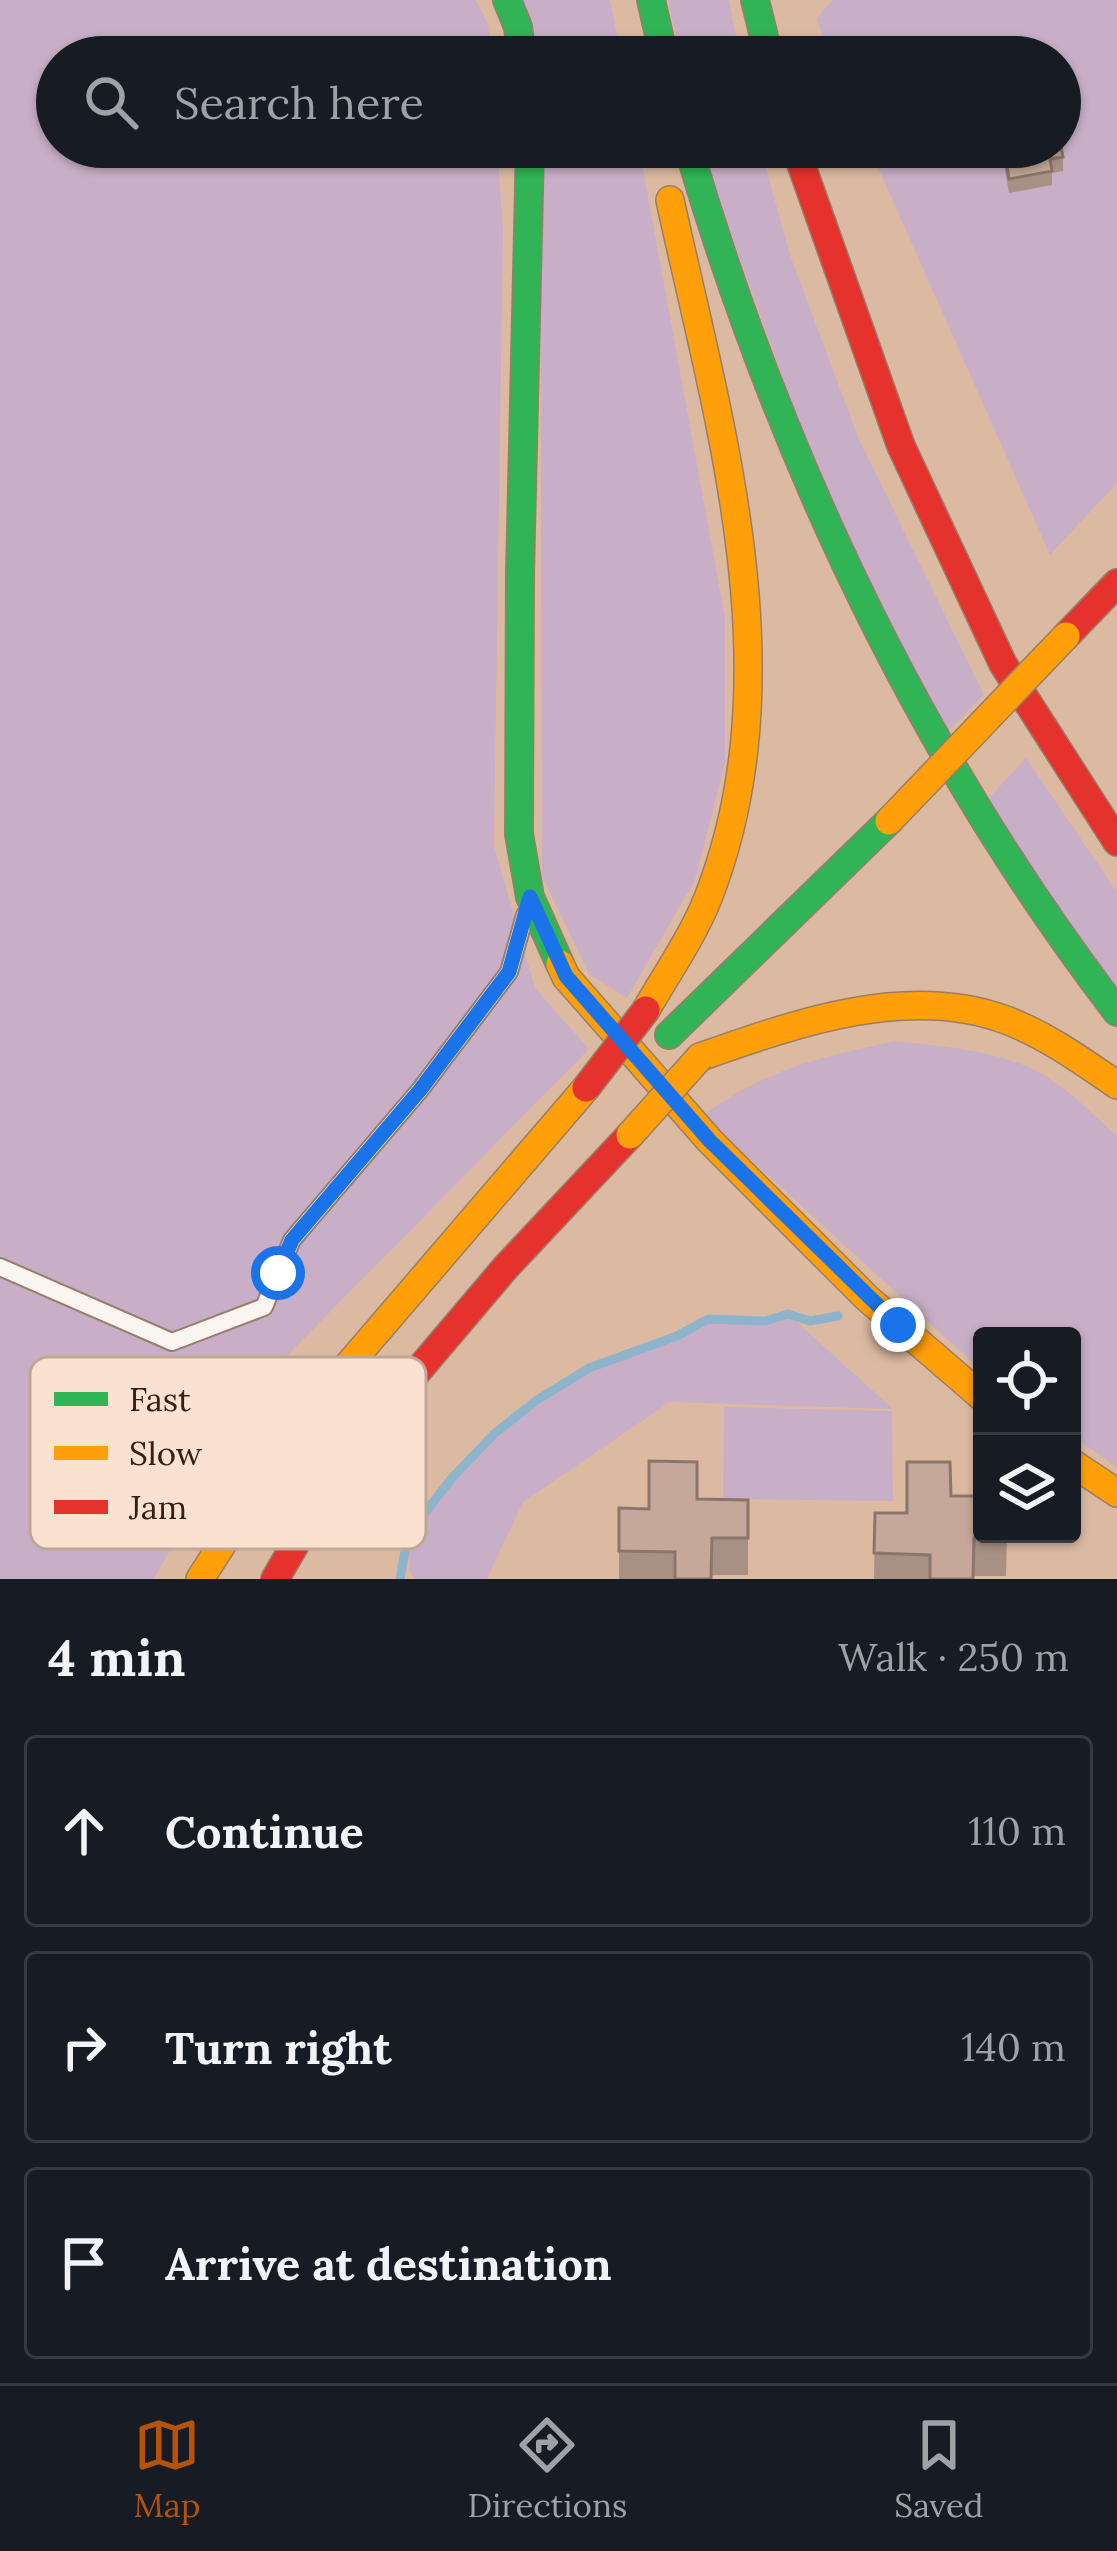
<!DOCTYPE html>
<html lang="en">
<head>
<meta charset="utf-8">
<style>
	body { margin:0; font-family:Lora,serif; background:#242831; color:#f1f3f6 }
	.controls { position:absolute; right:36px; bottom:36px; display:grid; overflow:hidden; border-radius:12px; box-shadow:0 3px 9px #0004 }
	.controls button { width:108px; height:108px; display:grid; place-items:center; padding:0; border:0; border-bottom:3px solid #363941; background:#171b24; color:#f1f3f6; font:60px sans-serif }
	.stop { position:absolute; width:36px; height:36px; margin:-27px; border:9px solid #1a73e8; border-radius:50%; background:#fff }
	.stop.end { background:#1a73e8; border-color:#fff; box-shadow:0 3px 12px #0008 }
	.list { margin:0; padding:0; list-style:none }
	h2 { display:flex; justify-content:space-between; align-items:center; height:156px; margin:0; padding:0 48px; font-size:51px }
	h2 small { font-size:39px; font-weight:400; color:#9ea1a6 }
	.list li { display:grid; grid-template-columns:78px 1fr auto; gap:36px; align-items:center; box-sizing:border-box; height:192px; margin:0 24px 24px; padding:0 24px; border:3px solid #363941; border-radius:12px }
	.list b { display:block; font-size:45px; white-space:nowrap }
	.list em { font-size:39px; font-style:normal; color:#9ea1a6 }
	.icon { flex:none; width:66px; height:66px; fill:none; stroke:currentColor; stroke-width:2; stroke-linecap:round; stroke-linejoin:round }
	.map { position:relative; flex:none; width:1117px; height:1579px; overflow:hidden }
	.search { position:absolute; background:#171b24; box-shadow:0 3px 9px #0004; left:36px; right:36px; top:36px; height:132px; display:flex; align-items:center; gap:30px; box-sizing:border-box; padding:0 42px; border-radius:66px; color:#9ea1a6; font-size:45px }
	.sheet { height:804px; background:#171b24 }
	nav { display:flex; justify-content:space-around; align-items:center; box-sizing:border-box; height:168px; border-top:3px solid #363941; background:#171b24; font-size:33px; color:#9ea1a6 }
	nav a { display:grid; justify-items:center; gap:6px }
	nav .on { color:#b45309 }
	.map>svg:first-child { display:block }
</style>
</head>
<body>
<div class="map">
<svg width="1117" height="1579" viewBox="0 0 1117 1579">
	<rect width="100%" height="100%" fill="#dcbaa2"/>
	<path fill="#c8afc7" d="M0,0H476L488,24L491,57H57V147H497L503,227L494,846L535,988L589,1049L264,1379L154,1579H0Z
		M523,0H610L621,57H534Z
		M668,0H729L740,57H680Z
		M832,0H1117V483L1050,555L869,147H1060V57H832L816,19Z
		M540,147H639L725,618V764L695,880L627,998L589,974L542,876Z
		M700,147H760L791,258L858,437L984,695L947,732L827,502Z
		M1026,758L1117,892V990L985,802Z
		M895,1041C939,1046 984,1049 1026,1066C1059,1080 1091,1112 1117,1136V1467L1072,1436V1336H982V1371L702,1115C773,1067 814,1059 895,1041Z
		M788,1314L893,1409L670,1402L523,1502L487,1579H415L410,1573L408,1535L473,1456L516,1417L566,1381L708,1319L764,1321Z
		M724,1407L892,1411L893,1501L723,1499Z"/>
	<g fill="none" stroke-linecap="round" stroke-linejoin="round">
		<path stroke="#8eb4cb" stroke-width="9" d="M400,1579L408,1535L451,1479L495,1433L537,1400L589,1368L677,1336L708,1319L765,1321L788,1314L810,1321L838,1316"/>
		<g stroke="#977e6a" stroke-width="20">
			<path id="lane" d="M0,1267L172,1342L264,1307L292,1240L420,1090L509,972L525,915"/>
		</g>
		<g stroke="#977e6a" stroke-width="30">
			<path id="fast" d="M507,0L518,27L522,57
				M651,0L664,57
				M755,0L769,57
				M530,147L520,573L519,834L530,897L560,964
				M688,147C780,458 919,753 1117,1012
				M669,1035L889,821"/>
		</g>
		<g stroke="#977e6a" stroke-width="30">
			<path id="slow" d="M560,964L566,977L710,1141L867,1298L982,1397
				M646,1010C667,973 692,938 708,898C796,673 719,425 670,200
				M700,1057C794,1024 907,983 1006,1020C1046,1035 1082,1061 1117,1085
				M1072,1463L1117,1493
				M200,1579L302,1419L586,1088"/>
		</g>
		<g stroke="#977e6a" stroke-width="30">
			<path id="jam" d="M795,147L901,446L1003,664L1117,842
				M1066,636L1117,583
				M275,1579L349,1452L506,1267L630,1135"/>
		</g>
		<use href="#lane" stroke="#faf5f1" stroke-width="16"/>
		<use href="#fast" stroke="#30b455" stroke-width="27"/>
		<use href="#slow" stroke="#ff9f0a" stroke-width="27"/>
		<use href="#jam" stroke="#e5322d" stroke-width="27"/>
		<g stroke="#977e6a" stroke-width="30" stroke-linecap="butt">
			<path id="slow-bridge" d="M889,821L1066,636
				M630,1135L700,1057"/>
		</g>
		<g stroke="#977e6a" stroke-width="30" stroke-linecap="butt">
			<path id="jam-bridge" d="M586,1088L646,1010"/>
		</g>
		<use href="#slow-bridge" stroke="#ff9f0a" stroke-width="27"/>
		<use href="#jam-bridge" stroke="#e5322d" stroke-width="27"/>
	</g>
	<path fill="#a99084" d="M1001,147H1060L1063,157V171L1052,173V185L1009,193Z
		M951,1496L1007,1534L1006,1576H974V1579H874L875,1513H907Z
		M697,1499L748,1500V1575H712V1579H619V1508L649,1509Z"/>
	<path fill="#c5a899" stroke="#8a766b" stroke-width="3" d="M1060,142L1063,157L1050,159L1052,171L1009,179L1004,147H1060Z
		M649,1461L697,1462V1499L748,1500V1538H712L711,1579H675V1552L619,1551V1508L649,1509Z
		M907,1462H950L951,1496H982V1534H1006V1539L974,1538L973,1579H930V1555L874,1553L875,1513H907Z"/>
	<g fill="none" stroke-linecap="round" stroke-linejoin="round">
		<path stroke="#1a73e8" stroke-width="15" d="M278,1273L292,1240L420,1090L509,972L530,897L566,976L710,1141L898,1325"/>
	</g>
	<rect x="30" y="1357" width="396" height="192" rx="18" fill="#fbe1cf" stroke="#c0a795" stroke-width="3"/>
	<rect x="54" y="1392" width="54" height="14" fill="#30b455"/>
	<rect x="54" y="1446" width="54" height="14" fill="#ff9f0a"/>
	<rect x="54" y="1500" width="54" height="14" fill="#e5322d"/>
	<g font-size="33" fill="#371f0d">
		<text x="129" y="1411">Fast</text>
		<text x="129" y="1465">Slow</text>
		<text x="129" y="1519">Jam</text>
	</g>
</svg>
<div class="controls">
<button><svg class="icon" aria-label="locate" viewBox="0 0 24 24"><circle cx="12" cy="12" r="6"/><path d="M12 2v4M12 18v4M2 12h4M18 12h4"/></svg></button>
<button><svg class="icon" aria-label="layers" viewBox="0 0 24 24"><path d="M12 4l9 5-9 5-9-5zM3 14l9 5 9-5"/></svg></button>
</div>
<div class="stop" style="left:278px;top:1273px"></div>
<div class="stop end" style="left:898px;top:1325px"></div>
<div class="search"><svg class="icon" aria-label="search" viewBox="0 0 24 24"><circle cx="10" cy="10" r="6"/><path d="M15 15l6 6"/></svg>Search here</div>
</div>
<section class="sheet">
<h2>4 min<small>Walk · 250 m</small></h2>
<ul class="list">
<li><svg class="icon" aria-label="ahead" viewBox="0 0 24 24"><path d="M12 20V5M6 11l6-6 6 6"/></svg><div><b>Continue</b></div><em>110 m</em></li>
<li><svg class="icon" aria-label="right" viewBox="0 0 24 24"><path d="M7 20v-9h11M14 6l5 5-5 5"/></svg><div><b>Turn right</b></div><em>140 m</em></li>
<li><svg class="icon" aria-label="arrive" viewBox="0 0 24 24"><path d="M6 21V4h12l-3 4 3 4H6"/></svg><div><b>Arrive at destination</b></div></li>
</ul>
</section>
<nav>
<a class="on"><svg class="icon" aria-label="map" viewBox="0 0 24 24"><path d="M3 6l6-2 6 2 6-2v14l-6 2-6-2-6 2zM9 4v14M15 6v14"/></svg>Map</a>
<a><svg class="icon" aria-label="directions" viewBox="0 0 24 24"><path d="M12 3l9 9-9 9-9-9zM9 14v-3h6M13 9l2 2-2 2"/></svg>Directions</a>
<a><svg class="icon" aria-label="saved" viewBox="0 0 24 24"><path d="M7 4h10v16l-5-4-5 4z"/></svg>Saved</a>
</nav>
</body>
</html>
